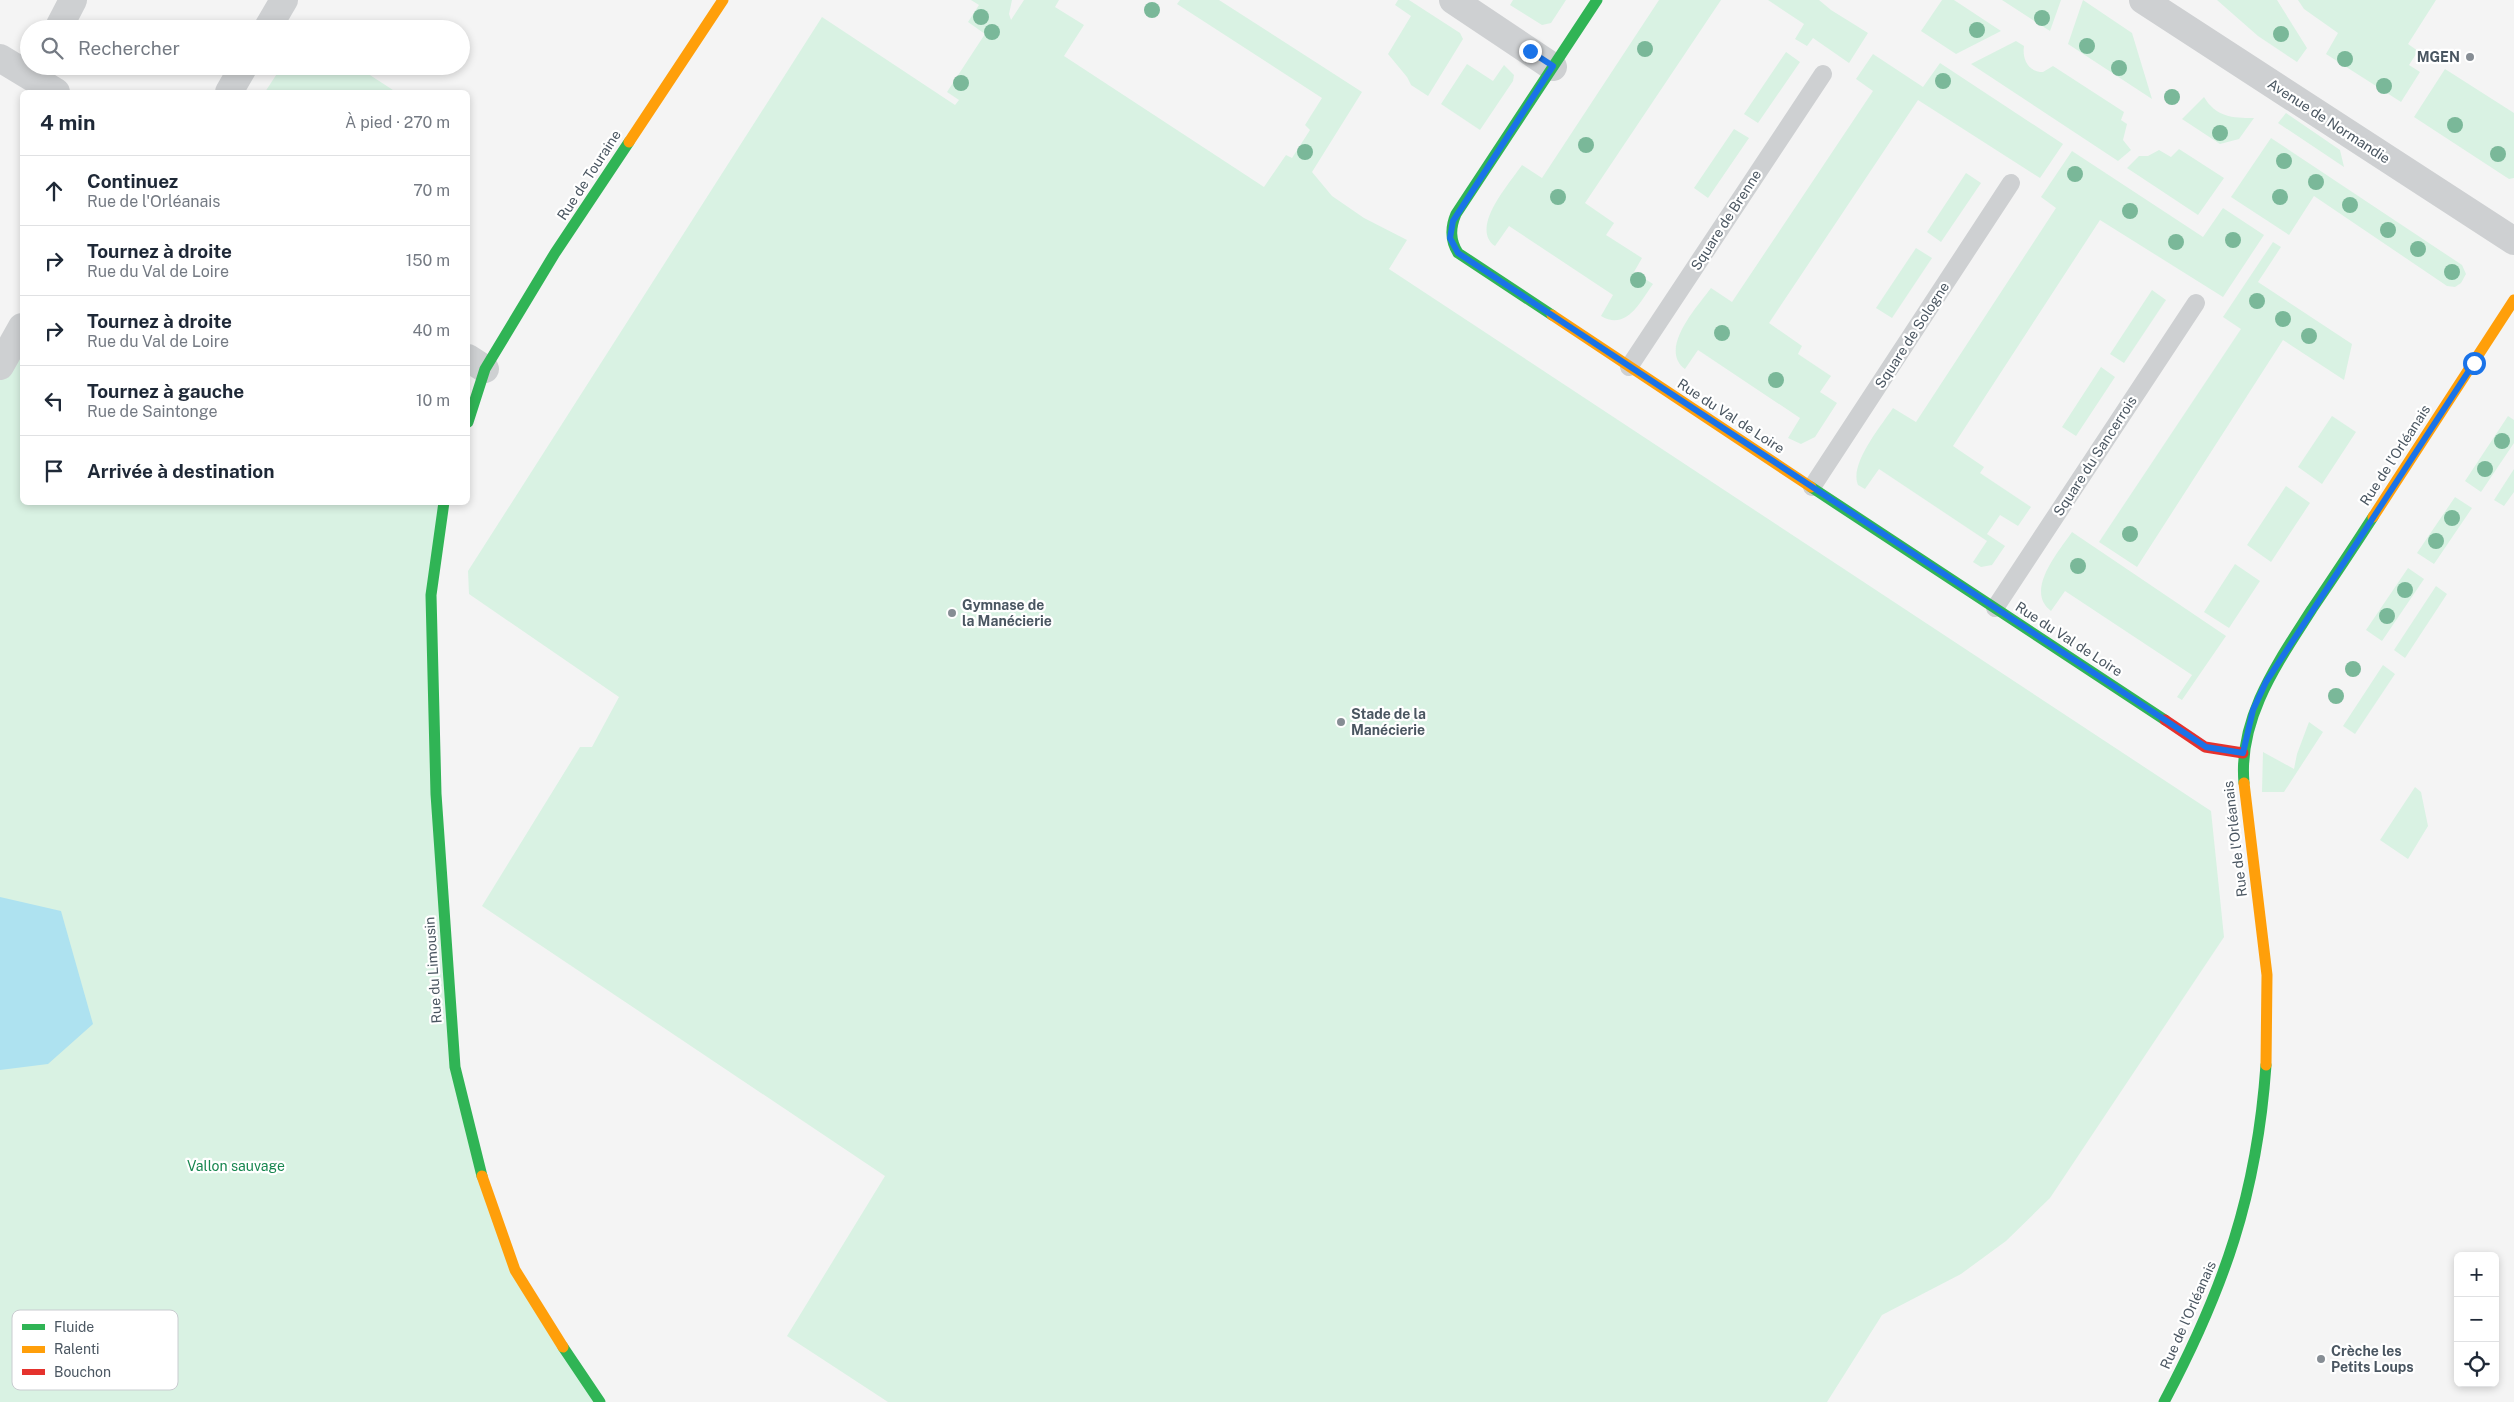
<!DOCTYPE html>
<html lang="fr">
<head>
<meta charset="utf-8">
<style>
	body { margin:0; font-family:"Public Sans",sans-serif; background:#f2f2f3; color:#1f2937 }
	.controls { position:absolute; right:15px; bottom:15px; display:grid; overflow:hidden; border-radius:8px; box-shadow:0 2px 8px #0003 }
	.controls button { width:45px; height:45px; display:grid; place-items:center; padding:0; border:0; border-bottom:1px solid #e0e1e3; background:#fff; color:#1f2937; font:25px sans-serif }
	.stop { position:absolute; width:15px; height:15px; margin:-11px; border:4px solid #1a73e8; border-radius:50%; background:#fff }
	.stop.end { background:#1a73e8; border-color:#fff; box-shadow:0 1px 5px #0008 }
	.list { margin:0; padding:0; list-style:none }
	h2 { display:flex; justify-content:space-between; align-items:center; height:65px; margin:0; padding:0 20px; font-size:21px }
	h2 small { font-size:16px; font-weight:400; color:#747a83 }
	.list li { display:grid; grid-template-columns:32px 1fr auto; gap:15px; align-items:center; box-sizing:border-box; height:70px; padding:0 20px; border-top:1px solid #e0e1e3 }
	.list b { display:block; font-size:19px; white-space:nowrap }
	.list p { margin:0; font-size:16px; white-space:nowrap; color:#747a83 }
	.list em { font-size:16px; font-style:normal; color:#747a83 }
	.icon { flex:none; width:28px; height:28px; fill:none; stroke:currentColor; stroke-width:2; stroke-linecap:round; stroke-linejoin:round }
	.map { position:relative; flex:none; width:2514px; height:1402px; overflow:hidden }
	.search { position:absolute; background:#fff; box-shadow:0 2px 8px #0003; left:20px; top:20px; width:450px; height:55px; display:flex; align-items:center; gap:12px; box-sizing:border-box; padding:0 18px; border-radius:28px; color:#747a83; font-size:19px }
	.panel { position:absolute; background:#fff; box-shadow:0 2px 8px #0003; left:20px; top:90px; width:450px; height:415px; border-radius:8px }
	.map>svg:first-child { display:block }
</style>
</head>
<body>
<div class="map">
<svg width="2514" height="1402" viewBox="0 0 2514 1402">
	<rect width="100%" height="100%" fill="#f4f4f4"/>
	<path fill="#d9f2e3" d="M971,0H1012L1009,14L1011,20L1024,0H1059L1055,7L1084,25L1064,56L1264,187L1286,155L1292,158L1310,130L1305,125L1322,98L1177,4L1180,0H1219L1362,92L1312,172L1332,196L1364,218L1407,240L1389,269L2211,811L2224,937L2050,1198L2006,1241L1961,1274L1882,1315L1827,1402H888L787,1336L885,1176L482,906L580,747H592L619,697L469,594L468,571L822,17L955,105L959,100L947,92L985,34L968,22L979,5Z
		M1398,0H1409L1460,33L1463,39L1428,96L1411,85L1407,77L1388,54L1411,16L1395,5Z
		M1513,0H1566L1551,23L1542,25L1510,5Z
		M1659,0H1721L1585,203L1614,223L1606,235L1642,258L1634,272L1653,284C1640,302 1627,331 1601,316L1613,295L1509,226L1495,246C1469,228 1510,183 1522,165L1542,178Z
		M1768,0H1819L1831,10L1868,33L1849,63L1813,38L1807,46L1795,39L1804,24Z
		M1942,0H1954L2001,31L1956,54L1921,31Z
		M2002,0H2061L2050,31Z
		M2083,0L2132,33L2152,99L2068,44Z
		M2217,0H2277L2307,48L2297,62L2258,36Z
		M2298,0H2436L2408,44L2418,51L2409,65L2420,72L2401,102L2326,54L2338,33L2304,9Z
		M2016,41L2024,46C2022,59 2028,72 2043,72L2053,66L2124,112L2121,120L2127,124L2123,140L2131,150L2118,161L1971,64Z
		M1786,52L1800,62L1758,123L1744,114Z
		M1873,54L1923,87L1940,63L2063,144L2040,178L1918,100L1769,323L1802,346L1798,354L1831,376L1820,392L1837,403L1815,437L1801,444L1788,438L1800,418L1698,350L1685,369C1658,349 1697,307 1711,288L1732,302L1873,91L1856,79Z
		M1467,64L1493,81L1504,65L1514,75L1513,81L1480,130L1441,104Z
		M282,66H356L396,92H265Z
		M2445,69L2514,113V178L2509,179L2414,117Z
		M2204,97C2216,117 2232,118 2254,118L2239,139L2220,144L2182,119Z
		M2286,113L2340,150L2344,167L2278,123Z
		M1734,129L1749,138L1708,198L1694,188Z
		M2271,138L2462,265L2466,274L2461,283L2455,287L2447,286L2314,196L2289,235L2231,197Z
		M2179,149L2224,178L2198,215L2127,168L2139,156H2148L2159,150L2171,157Z
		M2072,151L2203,237L2223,208L2264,235L2223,297L2100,220L1953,446L1984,467L1980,473L2031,507L2018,526L2000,515L1987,534L2005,546L1992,565L1981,567L1973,562L1987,541L1879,469L1865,489L1858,485C1849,464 1881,426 1893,408L1916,422L2056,208L2041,197Z
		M1966,173L1981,183L1941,242L1927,232Z
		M2273,242L2281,247L2258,282L2352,344L2344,380L2283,340L2137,567L2099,542L2241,329L2223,317Z
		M1916,248L1932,258L1892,318L1876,308Z
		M2152,290L2166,300L2124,363L2110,354Z
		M22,327V502L444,503L431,595L455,1067L515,1270L600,1402H0V367Z
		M2101,367L2115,377L2076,436L2062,427Z
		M2332,416L2356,432L2322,484L2298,467Z
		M2508,416L2514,420V443L2481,492L2465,481Z
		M2514,469V492L2504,506L2494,500Z
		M2286,486L2310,503L2271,562L2247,545Z
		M2455,497L2472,508L2434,564L2417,553Z
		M2072,532L2226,636L2182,700L2177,697L2192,675L2065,591L2051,611C2024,591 2059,551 2072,532Z
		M2235,564L2260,581L2229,628L2204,612Z
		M2408,568L2424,579L2382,641L2366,630Z
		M2436,586L2447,594L2405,658L2394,650Z
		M2383,665L2395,674L2355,734L2343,726Z
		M2309,722L2323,732L2284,792H2262L2263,752L2294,769L2297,754Z
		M2415,787L2421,792L2428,826L2408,859L2380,840Z"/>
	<path fill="#aee2f0" d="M0,897L61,911L93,1024L48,1064L0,1070Z"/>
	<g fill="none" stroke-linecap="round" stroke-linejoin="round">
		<path stroke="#ced0d2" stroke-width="18" d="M1629,367L1823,74
			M1812,487L2011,183
			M1995,608L2196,303"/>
		<path stroke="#ced0d2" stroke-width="28" d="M1453,0L1553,67
			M2143,0L2514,241
			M58,29L73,0
			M267,29L284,0
			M0,58L56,92
			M229,92L244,66
			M468,358L485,369
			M0,366L22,327"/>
		<path stroke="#30b455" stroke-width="11" d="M1552,315L1458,253C1450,240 1450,228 1456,214L1597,0
			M468,422L485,369L555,253L629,142
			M1811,487L2165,720
			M444,502L431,595L436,794L455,1067L482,1176
			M2244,783C2238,717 2279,661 2312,609C2333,578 2353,548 2373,517
			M563,1347L600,1402
			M2164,1402C2224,1289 2257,1194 2266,1065"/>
		<path stroke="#ff9f0a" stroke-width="11" d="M629,142L723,0
			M1552,315L1811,487
			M2373,517L2514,300
			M2244,783L2267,975L2266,1065
			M482,1176L515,1270L563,1347"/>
		<path stroke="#e5322d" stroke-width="11" d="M2165,720L2205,747L2243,753"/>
	</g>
	<g fill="#7ab899">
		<circle cx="1152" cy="10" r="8"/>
		<circle cx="981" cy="17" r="8"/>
		<circle cx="2042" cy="18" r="8"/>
		<circle cx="1977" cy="30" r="8"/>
		<circle cx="992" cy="32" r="8"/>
		<circle cx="2281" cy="34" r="8"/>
		<circle cx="2087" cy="46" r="8"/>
		<circle cx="1645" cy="49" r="8"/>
		<circle cx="2345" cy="59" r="8"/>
		<circle cx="2119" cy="68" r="8"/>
		<circle cx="1943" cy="81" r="8"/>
		<circle cx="961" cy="83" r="8"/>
		<circle cx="2384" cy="86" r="8"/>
		<circle cx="2172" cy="97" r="8"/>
		<circle cx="2455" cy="125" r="8"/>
		<circle cx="2220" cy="133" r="8"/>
		<circle cx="1586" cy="145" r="8"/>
		<circle cx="1305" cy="152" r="8"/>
		<circle cx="2498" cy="154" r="8"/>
		<circle cx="2284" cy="161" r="8"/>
		<circle cx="2075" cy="174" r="8"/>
		<circle cx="2316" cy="182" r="8"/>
		<circle cx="1558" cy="197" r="8"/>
		<circle cx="2280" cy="197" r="8"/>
		<circle cx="2350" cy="205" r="8"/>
		<circle cx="2130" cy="211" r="8"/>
		<circle cx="2388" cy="230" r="8"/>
		<circle cx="2233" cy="240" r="8"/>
		<circle cx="2176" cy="242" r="8"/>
		<circle cx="2418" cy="249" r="8"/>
		<circle cx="2452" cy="272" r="8"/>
		<circle cx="1638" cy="280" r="8"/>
		<circle cx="2257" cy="301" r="8"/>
		<circle cx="2283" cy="319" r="8"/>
		<circle cx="1722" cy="333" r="8"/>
		<circle cx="2309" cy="336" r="8"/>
		<circle cx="1776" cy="380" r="8"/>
		<circle cx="2502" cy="441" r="8"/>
		<circle cx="2485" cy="469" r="8"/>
		<circle cx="2452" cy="518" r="8"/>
		<circle cx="2130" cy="534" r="8"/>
		<circle cx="2436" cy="541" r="8"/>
		<circle cx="2078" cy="566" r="8"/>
		<circle cx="2405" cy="590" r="8"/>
		<circle cx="2387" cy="616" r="8"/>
		<circle cx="2353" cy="669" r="8"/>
		<circle cx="2336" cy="696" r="8"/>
	</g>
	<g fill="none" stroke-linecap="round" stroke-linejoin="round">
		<path stroke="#1a73e8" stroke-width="6" d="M1530,51L1553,66L1453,221L1450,238L1458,253L2206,747L2243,753L2253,710L2266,682L2474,363"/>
	</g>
	<g fill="#868d94" stroke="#fff" stroke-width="2">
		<circle cx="2470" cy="57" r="5"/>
		<circle cx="952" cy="613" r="5"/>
		<circle cx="1341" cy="722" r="5"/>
		<circle cx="2321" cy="1359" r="5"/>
	</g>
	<g text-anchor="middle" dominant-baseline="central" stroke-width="4.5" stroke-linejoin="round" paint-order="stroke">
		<g font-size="14" font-weight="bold" fill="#4a5661" stroke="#fff" text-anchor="start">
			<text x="2460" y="57" text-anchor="end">MGEN</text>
			<text x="962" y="605">Gymnase de<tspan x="962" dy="16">la Manécierie</tspan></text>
			<text x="1351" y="714">Stade de la<tspan x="1351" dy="16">Manécierie</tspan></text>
			<text x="2331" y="1351">Crèche les<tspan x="2331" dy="16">Petits Loups</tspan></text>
		</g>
		<g font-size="14" fill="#4a5661" stroke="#fff">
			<text transform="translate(2329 121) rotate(33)">Avenue de Normandie</text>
			<text transform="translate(589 175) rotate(-57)">Rue de Touraine</text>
			<text transform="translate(1726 220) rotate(-57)">Square de Brenne</text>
			<text transform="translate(1912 335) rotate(-57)">Square de Sologne</text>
			<text transform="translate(1731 416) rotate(33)">Rue du Val de Loire</text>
			<text transform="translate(2395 455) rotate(-57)">Rue de l'Orléanais</text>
			<text transform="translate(2095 456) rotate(-57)">Square du Sancerrois</text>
			<text transform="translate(2069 639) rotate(33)">Rue du Val de Loire</text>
			<text transform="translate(2235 839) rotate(-97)">Rue de l'Orléanais</text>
			<text transform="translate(433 970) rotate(-94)">Rue du Limousin</text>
			<text transform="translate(2188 1315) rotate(-66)">Rue de l'Orléanais</text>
		</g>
		<g font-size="14" fill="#17864f" stroke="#fff">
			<text x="236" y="1166">Vallon sauvage</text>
		</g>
	</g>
	<rect x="12" y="1310" width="166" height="80" rx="8" fill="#fff" stroke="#c9ccd0" stroke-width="1"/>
	<rect x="22" y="1324" width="23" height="6" fill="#30b455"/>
	<rect x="22" y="1346" width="23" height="7" fill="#ff9f0a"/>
	<rect x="22" y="1369" width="23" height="6" fill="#e5322d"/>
	<g font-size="14" fill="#4a5661">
		<text x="54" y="1332">Fluide</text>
		<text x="54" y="1354">Ralenti</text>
		<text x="54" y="1377">Bouchon</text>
	</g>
</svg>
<div class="controls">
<button>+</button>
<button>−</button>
<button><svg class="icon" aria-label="locate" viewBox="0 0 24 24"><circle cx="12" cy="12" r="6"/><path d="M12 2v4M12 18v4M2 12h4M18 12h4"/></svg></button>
</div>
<div class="stop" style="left:2474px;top:363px"></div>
<div class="stop end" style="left:1530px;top:51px"></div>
<div class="search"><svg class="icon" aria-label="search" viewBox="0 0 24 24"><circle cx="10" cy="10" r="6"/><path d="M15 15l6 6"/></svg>Rechercher</div>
<section class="panel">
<h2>4 min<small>À pied · 270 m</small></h2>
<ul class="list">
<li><svg class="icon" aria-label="ahead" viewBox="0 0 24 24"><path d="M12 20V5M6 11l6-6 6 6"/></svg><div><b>Continuez</b><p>Rue de l'Orléanais</p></div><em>70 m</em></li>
<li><svg class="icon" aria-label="right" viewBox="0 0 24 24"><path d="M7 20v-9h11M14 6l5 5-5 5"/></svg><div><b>Tournez à droite</b><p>Rue du Val de Loire</p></div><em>150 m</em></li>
<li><svg class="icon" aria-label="right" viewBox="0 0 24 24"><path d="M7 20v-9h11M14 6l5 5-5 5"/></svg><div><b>Tournez à droite</b><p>Rue du Val de Loire</p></div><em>40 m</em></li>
<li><svg class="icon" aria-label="left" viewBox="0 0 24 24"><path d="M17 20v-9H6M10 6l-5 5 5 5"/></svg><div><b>Tournez à gauche</b><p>Rue de Saintonge</p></div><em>10 m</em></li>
<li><svg class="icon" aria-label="arrive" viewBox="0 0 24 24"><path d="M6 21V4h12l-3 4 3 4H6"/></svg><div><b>Arrivée à destination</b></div></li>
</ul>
</section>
</div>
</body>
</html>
